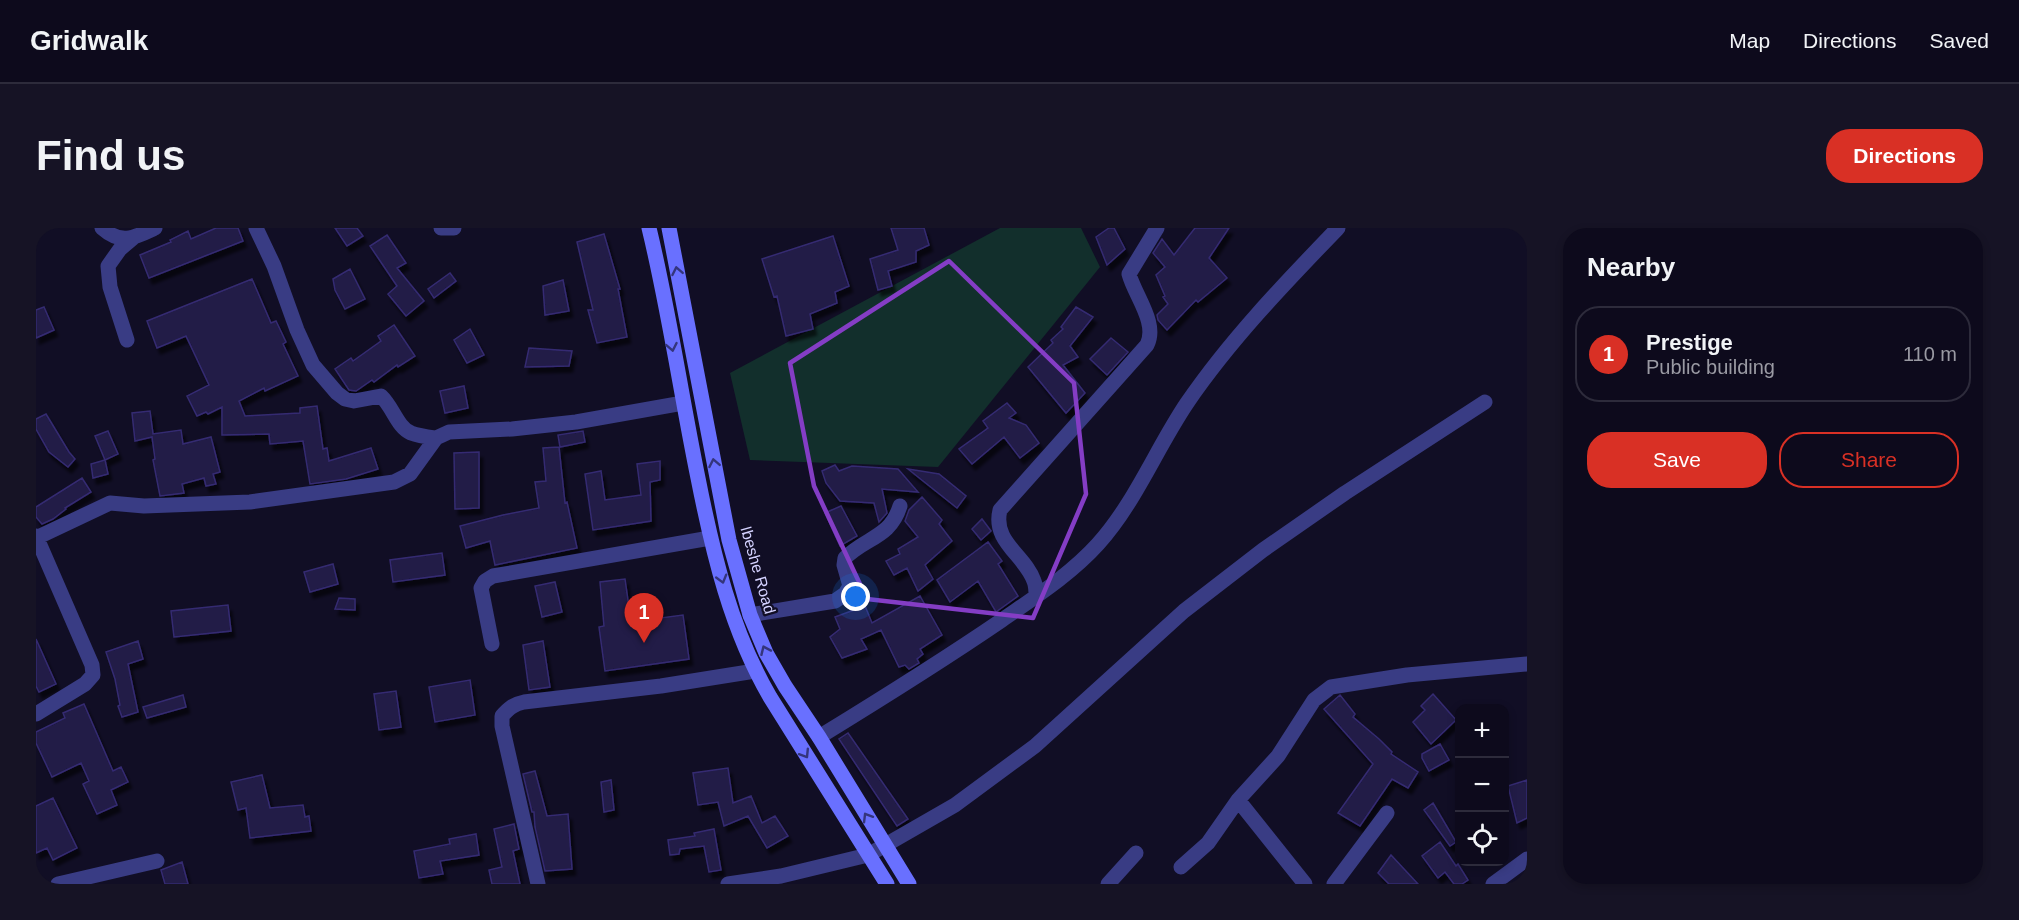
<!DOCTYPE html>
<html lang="en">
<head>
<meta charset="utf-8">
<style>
	body { margin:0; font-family:Arial,sans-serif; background:#161325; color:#f1f3f6 }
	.controls { position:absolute; right:18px; bottom:18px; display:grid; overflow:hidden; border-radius:12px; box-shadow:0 3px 9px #0003 }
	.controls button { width:54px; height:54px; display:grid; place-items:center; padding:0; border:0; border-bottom:2px solid #2d2b3b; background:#0d0a1c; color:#f1f3f6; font:30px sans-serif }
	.you { position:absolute; left:820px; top:369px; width:21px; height:21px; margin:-15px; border:4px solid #fff; border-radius:50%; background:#1a73e8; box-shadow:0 0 0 9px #1a73e833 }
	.badge { display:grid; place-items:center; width:39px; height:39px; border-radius:50%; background:#d93025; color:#fff; font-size:20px; font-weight:700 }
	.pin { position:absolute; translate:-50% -50px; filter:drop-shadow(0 2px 3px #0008) }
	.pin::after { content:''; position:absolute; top:32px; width:21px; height:18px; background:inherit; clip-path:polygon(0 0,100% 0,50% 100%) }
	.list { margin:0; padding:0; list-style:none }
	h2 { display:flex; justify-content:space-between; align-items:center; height:78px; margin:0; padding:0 24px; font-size:26px }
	h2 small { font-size:20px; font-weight:400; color:#9a9aa3 }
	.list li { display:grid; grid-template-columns:39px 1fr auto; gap:18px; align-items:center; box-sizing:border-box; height:96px; margin:0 12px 12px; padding:0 12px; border:2px solid #2d2b3b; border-radius:24px }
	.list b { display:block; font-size:22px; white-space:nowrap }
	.list p { margin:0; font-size:20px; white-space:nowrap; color:#9a9aa3 }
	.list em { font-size:20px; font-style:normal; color:#9a9aa3 }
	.actions { display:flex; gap:12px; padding:18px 24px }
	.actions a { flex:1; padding:14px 0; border:2px solid #d93025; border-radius:24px; text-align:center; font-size:21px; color:#d93025 }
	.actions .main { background:#d93025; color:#fff }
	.icon { flex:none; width:33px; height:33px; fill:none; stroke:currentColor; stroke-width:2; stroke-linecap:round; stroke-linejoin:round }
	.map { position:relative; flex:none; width:1491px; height:656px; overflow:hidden; border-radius:24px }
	header { display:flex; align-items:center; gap:36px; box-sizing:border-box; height:84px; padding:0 30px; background:#0d0a1c; border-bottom:2px solid #2d2b3b }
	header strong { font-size:28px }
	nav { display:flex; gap:33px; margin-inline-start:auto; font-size:21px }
	.intro { display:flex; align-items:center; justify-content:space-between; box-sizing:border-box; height:144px; padding:0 36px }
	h1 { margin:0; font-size:42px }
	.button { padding:15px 27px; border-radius:24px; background:#d93025; color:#fff; font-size:21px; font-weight:700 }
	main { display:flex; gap:36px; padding:0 36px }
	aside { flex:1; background:#0d0a1c; border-radius:24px; box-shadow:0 3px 9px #0003 }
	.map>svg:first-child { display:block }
</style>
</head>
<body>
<header>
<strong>Gridwalk</strong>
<nav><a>Map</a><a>Directions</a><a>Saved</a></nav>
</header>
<div class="intro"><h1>Find us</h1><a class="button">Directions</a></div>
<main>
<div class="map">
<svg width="1491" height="656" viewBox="0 0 1491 656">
	<defs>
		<filter id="shadow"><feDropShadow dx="3.5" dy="6" stdDeviation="1.5" flood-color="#0009"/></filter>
	</defs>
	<rect width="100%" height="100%" fill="#110e25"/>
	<path fill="#122f2c" d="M964,0H1045L1064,39L902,239L714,232L694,145Z"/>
	<path fill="#201a46" stroke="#352c72" stroke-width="1.5" filter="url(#shadow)" d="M180,0H202L207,13L113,50L104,27L135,14L134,12L152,3L155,11Z
		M299,0H321L327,8L311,18Z
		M855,0H888L893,17L880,23V34L852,43L856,58L842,62L834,31L862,22Z
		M1073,0H1078L1089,21L1071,37L1060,9Z
		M1159,0H1193L1173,30L1191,50L1162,74L1160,72L1131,102L1122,92L1121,87L1132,76L1127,69L1129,68L1120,47L1129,39L1117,25L1126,11L1138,27Z
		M568,6L584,61H582L591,109L561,115L552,82H557L541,14Z
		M351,7L370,35L361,40L388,73L370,88L352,66L361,58L334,18Z
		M797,8L813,58L799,64L801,75L774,86L777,101L750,108L741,68L738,69L726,31Z
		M314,41L329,71L309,81L299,62L297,51Z
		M414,45L420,53L398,70L392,61Z
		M216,51L235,95L240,93L250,114L247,116L262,148L229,163L228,160L203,173L209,188L264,185V180L281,178L287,221L291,220L293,233L335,220L342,241L310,251L274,256L267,213L234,216L233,206L186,207V179L172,186L170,184L161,188L151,168L173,157L150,108L121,120L111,93Z
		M527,52L533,83L509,87L507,58Z
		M8,79L18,102L0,110V82Z
		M1040,79L1057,89L1034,118L1042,129L1027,137L1049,165L1030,185L992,139L1017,115L1015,112L1027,101L1025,99Z
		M358,97L379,128L362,139L361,137L338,154L336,152L320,163L313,162L299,141L315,130L317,133L345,113L342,108Z
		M434,101L448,127L431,135L418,112Z
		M1075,110L1092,124L1071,147L1054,131Z
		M493,120L536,123L533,138L489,139Z
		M428,158L432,180L409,185L404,163Z
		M971,175L980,185L973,190L990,197L1003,215L984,230L968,209L936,236L923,221L952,200L947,193Z
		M114,183L117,206L145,202L147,216L175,209L184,244L177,246L180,256L170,258L168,250L146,256L148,265L124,268L117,232L119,231L116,209L99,213L96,185Z
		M10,186L33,224L39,231L32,239L13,224L0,201V191Z
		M72,203L82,226L69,232L59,208Z
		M547,203L549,214L524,219L522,207Z
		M523,219L529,275L531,274L541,320L459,337L454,313L430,320L424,298L467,287L503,280L499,254L510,253L507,220Z
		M443,224V280L419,281L418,225Z
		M69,232L72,246L57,250L55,236Z
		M624,233V252L614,254L615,293L557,302L549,246L565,243L569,272L605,267L601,236Z
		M799,237L803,243L816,238L862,241L882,264L846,261L851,285L843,294L838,275L804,273L790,255L786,243Z
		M872,241L903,246L930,268L921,280Z
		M46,250L55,264L29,280L30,281L17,291L6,296L0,289V279Z
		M886,269L906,292L903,296L916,313L889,337L897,351L882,363L871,340L858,347L850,333L864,326L862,321L882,309L869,293L873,282Z
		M805,278L821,308L804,318L789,285Z
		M946,291L955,303L945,312L936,301Z
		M952,314L966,333L962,336L982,368L960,384L942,353L914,374L901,352Z
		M406,325L409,347L357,354L354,332Z
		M297,336L302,356L274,364L268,344Z
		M589,351L595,394L647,387L653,431L569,443L563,399L568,398L564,354Z
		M519,354L526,384L506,389L499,358Z
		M884,368L906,407L884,421L887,426L881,431L883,435L873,441L869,437L863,439L845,402L825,411L831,421L806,430L794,409L804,401L799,389L829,378L836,395Z
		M303,370L319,371V382L299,381Z
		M192,377L195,403L138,409L135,383Z
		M0,411L20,456L3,464L0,458Z
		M102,413L107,431L92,436L102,484L86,489L82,478L84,477L79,451L70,424Z
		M507,413L514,459L493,462L487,417Z
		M434,452L439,487L399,494L393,459Z
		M360,463L365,499L343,502L338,466Z
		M1397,466L1420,492L1395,516L1377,494L1389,482L1385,478Z
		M147,467L150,479L111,490L107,479Z
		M1304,467L1319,486L1317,489L1343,511L1356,524L1355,526L1382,544L1372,560L1356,551L1324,598L1302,585L1337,536L1288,481Z
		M48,476L77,543L85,539L92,554L75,562L81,577L61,586L47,556L53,553L45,535L16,549L0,515V504L29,490L27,485Z
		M812,505L872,591L861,598L803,511Z
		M1404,516L1413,532L1393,543L1386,530V526Z
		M692,540L697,575L715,568L726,595L739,588L752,608L731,620L712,588L688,598L682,574L662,577L657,545Z
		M499,543L511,588L532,586L536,641L509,643L499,599L498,584H496L487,546Z
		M226,547L234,580L267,577L269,589L273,588L275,603L214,610L210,580L202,582L195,554Z
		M575,552L578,582L568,584L565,554Z
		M1491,552V590L1481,595L1472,558Z
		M17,570L41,620L17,632L11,620L0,625V578Z
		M1397,575L1420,614L1414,618L1388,582Z
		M478,596L483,621L477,623L484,656H456L453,642L466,639L458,601Z
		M678,601L685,642L673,644L668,618L644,621L643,626L634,627L632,612L659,608L658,605Z
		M440,606L443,627L404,633L407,646L383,650L378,623L414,616L413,611Z
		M1404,614L1420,638L1422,636L1432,652L1426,656H1418L1409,644L1402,650L1386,628Z
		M1355,627L1382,656H1353L1342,645Z
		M146,634L152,656H129L125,642Z"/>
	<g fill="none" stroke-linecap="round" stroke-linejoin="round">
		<path stroke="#393c84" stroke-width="15" d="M66,0C85,17 98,10 119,0
			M220,0L238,38L261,102L277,137L301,165L309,171L318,173L345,168C357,179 361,199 375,205C383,208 392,209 400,210
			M405,0H418
			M91,112L74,59L72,38L84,21L97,10
			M0,308L56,437L57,447L49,456L0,486
			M0,310L74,275L108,278L214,274L358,254L374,246L400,210L413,204L476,201L540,194L647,175
			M1000,368C1000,363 1000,358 998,353C989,327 956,314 964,282L1111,117C1122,95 1099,68 1093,46L1121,0
			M714,387L799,373L809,366L814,358L808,337L809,330C830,309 854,310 864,278
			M456,416L445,360L449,353L457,348L674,310
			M783,509C845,471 906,433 966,392C999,369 1035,346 1062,316C1099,275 1120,221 1151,175C1194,112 1249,55 1302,0
			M1202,572L1269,656
			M1145,639L1172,615L1202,572L1242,528L1278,472L1295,459L1371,447L1491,436
			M22,656L121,633
			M502,656L466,498V488C473,480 478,476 488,474L625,458L719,443
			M692,656L745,648L832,627L919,577L999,518L1148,383L1227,322L1309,265L1449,174
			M1072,656L1100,625
			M1298,656L1351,585
			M1457,656L1491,631"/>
		<path stroke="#6970ff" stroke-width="15" d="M613,0C633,82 645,167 662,250C677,326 695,402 734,469L851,656
			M633,0L693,312L714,387L730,425L749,458L783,509L873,656"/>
	</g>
	<defs><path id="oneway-chevron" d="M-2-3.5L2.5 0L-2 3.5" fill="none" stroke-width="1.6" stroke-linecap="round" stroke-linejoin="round" transform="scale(1.5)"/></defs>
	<g stroke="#34357c">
		<use href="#oneway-chevron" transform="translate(641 43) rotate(-101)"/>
		<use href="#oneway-chevron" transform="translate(636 119) rotate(79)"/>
		<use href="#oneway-chevron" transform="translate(678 235) rotate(-101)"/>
		<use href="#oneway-chevron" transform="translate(686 351) rotate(74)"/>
		<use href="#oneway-chevron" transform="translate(729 422) rotate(-114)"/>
		<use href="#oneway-chevron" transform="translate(769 526) rotate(58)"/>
		<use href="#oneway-chevron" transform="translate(831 589) rotate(-121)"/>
	</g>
	<path fill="none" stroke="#843dc5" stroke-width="4.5" stroke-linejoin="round" d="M913,33L1038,155L1050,266L997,390L831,371L778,258L754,135Z"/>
	<g text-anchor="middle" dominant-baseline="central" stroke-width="4.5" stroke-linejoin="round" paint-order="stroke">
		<g font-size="16" fill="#d4d2ff" stroke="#110e25">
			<text transform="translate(722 342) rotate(74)">Ibeshe Road</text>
		</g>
	</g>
</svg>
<div class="controls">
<button>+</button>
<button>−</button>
<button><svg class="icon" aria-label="locate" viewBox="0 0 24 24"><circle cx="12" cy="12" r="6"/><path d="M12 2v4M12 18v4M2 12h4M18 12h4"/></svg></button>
</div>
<div class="you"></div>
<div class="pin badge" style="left:608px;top:415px">1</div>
</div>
<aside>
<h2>Nearby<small></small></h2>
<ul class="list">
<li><span class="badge">1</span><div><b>Prestige</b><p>Public building</p></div><em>110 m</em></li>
</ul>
<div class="actions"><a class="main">Save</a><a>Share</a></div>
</aside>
</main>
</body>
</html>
